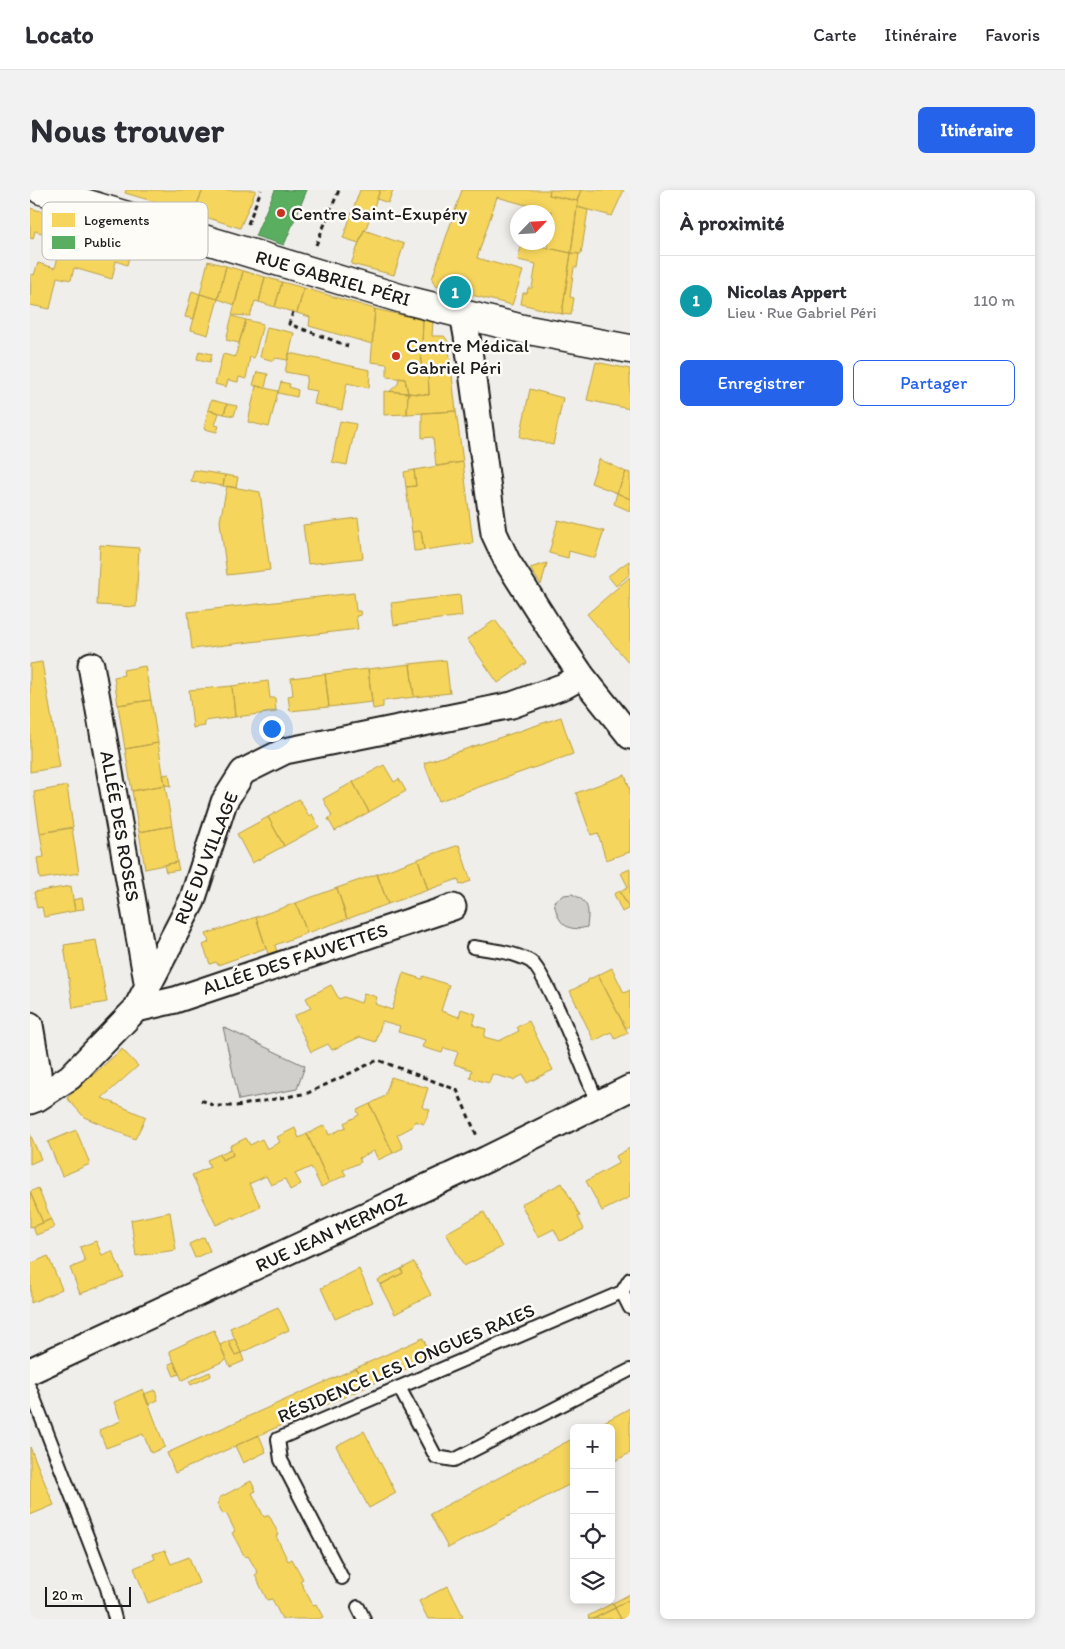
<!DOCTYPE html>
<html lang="fr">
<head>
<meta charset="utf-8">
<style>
	body { margin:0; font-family:Itim,sans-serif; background:#f2f2f3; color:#2b2b33 }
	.controls { position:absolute; right:15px; bottom:15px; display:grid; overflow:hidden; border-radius:8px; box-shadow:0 2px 8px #0003 }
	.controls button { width:45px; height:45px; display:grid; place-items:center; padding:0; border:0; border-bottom:1px solid #e1e1e2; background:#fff; color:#2b2b33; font:25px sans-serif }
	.compass { position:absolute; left:480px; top:15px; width:45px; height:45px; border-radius:50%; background:#fff; box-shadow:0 2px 8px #0003; rotate:65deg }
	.scale { position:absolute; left:15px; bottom:12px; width:86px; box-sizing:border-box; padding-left:5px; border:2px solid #1c1c1c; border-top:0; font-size:14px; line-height:18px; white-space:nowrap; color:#1c1c1c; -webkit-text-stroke:4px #fdfcf7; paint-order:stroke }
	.you { position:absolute; left:241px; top:538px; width:18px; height:18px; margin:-12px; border:4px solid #fff; border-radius:50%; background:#1a73e8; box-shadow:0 0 0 8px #1a73e833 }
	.badge { display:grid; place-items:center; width:32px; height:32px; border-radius:50%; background:#2563eb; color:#fff; font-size:16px; font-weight:700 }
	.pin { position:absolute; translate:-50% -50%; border:2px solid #fff; box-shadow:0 1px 5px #0006 }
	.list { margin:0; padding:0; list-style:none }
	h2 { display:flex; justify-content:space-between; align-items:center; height:65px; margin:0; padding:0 20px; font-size:21px }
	h2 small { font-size:16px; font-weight:400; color:#7c7c81 }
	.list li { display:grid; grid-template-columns:32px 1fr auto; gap:15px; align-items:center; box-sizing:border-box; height:90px; padding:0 20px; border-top:1px solid #e1e1e2 }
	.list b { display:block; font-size:19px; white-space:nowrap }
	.list p { margin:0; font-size:16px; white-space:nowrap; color:#7c7c81 }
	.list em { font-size:16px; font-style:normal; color:#7c7c81 }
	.actions { display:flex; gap:10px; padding:15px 20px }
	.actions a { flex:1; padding:11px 0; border:1px solid #2563eb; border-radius:8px; text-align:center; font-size:18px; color:#2563eb }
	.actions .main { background:#2563eb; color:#fff }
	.icon { flex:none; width:28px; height:28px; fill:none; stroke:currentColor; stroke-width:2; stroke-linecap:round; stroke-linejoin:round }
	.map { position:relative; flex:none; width:600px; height:1429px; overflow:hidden; border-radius:8px }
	header { display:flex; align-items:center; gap:30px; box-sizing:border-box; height:70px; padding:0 25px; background:#fff; border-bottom:1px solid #e1e1e2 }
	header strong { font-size:24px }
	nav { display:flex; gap:28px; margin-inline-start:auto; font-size:18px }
	.intro { display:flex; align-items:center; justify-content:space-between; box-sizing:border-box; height:120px; padding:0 30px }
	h1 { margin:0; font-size:35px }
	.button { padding:12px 22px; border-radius:8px; background:#2563eb; color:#fff; font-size:18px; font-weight:700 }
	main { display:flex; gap:30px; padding:0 30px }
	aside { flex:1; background:#fff; border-radius:8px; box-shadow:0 2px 8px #0003 }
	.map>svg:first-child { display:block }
</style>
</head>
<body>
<header>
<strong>Locato</strong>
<nav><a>Carte</a><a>Itinéraire</a><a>Favoris</a></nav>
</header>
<div class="intro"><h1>Nous trouver</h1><a class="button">Itinéraire</a></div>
<main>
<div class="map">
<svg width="600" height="1429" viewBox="0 0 600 1429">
	<rect width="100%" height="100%" fill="#f0eeea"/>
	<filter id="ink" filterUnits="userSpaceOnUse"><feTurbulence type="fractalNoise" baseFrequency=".02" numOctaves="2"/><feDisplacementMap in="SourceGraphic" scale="10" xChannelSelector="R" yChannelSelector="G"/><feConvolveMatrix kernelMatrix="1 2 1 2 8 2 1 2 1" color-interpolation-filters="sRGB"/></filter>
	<g filter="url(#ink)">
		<path fill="#d0cfcc" stroke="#767674" d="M542,704C560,712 559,719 557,737C536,743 527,732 524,711L534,705Z
			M193,837L275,876L267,899L209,910Z"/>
		<path fill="#f6d55c" stroke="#b59e49" d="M96,0H173L163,23L95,3Z
			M173,0H226L210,38L163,23Z
			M330,0H350L335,41L334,40L329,53L313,48Z
			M350,0H363L358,13L347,9Z
			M432,0H520L519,5L548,11L541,63L517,58L522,22L467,7L447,68L493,81L482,115L405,96L402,89Z
			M520,0H551L547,11L519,5Z
			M551,0H594L582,26L547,17L548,11H547Z
			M547,17L558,20L551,64L541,63Z
			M0,18L39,29L34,49L5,41L3,49L0,48Z
			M39,29L104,49L97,75L86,71L82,89L44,78L41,90L27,87L20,119L0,115L1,84L4,85L8,73L25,78Z
			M334,40L374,54L364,85L321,74Z
			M492,52L541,63L532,124L491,114L493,103H497L498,98H502L506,74L488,70Z
			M541,63L549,64L547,78L544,77L540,107L544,108L541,125L532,124Z
			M178,71L196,76L188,109L170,104Z
			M196,76L213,81L205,115L188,109Z
			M213,81L235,87L229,112L225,111L220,126L202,125Z
			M235,87L252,92L245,117L229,112Z
			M252,92L274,98L267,123L245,117Z
			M274,98L345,119L342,154L279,136L280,127L267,123Z
			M162,101L170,104L164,129L155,127Z
			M170,104L188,109L178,145L161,140Z
			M345,119L393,130L391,179H398L399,205L378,203L375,189L357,187V174L341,172Z
			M202,126L216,130L209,153L196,150Z
			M216,130L233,134L224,168L220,167L216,189L209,187L208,192L198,190L196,197L185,194L193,164L205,167Z
			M393,130L403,132L402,146H414L418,151L426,221L377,224L378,203L399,205L398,179H391Z
			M237,137L264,143L258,170L245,168L244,171L230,167Z
			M169,161L182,164L180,172L167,169Z
			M259,163L340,180L339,198L317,193L312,220L284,214L287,201L275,199L277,186L255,182Z
			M566,172L600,179V219L557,210Z
			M227,182L238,184L235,198L223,195Z
			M369,188L375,189L378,203L360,201L368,194Z
			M251,192L260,194L259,197L268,200L267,207L248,203Z
			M226,196L248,201L239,237L218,232Z
			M500,199L533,208L523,255L490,247Z
			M354,201L378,203L377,224L354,225Z
			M181,210L197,214L194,224L178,220Z
			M197,214L207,216L204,226L194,224Z
			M178,220L189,223L185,235L189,236L187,242L174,239Z
			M426,221L433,272L406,276L403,247L392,248V223Z
			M310,231L326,234L317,275L302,272Z
			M569,269L596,282L587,303L561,293Z
			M433,272L443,353L394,360L391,341L382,342L376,297L386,296L384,280Z
			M164,280L195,285L193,296L161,291Z
			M384,280L386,296L376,297L374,282Z
			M596,282L600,283V309L587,303Z
			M195,285L208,287L206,298L193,296Z
			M197,296L230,302L240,380L197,385L190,331Z
			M587,303L600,309V321L584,314Z
			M328,328L333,368L278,374L273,335Z
			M528,330L574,341L565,368L539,361L538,368L519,363Z
			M391,341L394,360L384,361L382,342Z
			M70,355L109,358L106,417L67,415Z
			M599,371L600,384L586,396L578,386Z
			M517,373L511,395L500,378Z
			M600,387V474L557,424Z
			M324,403L326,421H330L331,425L326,426L328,439L162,459L158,422Z
			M430,405L432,426L364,435L361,413Z
			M465,430L497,473L468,493L437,449Z
			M416,470L420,503L384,507L380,474Z
			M12,472L30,577L0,582V474Z
			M380,474L384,507L353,511V517L343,519L338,479Z
			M115,476L121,510L88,515L84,487L94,485L93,480Z
			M338,479L342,512L299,517L295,484Z
			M295,484L299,517L260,521L258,506L263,505L261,488Z
			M238,491L240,508H245L246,522L205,527L202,496Z
			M202,496L205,527L174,531L175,536L163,538L159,500Z
			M121,510L128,553L95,559L88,515Z
			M531,527L543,564L409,611L394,573Z
			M128,553L135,595L102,601L95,559Z
			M354,575L364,592L369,589L376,601L339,622L323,592Z
			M139,584L141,596L135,595L133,585Z
			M595,585L600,600V662L576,670L568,643L561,645L546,603Z
			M323,592L339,622L305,641L298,629L302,626L293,609Z
			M135,595L142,636L109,642L102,601Z
			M37,596L43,637L10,643L4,602Z
			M269,609L279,626L282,624L289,637L254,656L238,627Z
			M238,627L254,656L222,673L207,644Z
			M142,636L147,672L115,679L109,642Z
			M42,638L49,683L10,689L7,668L14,667L10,643Z
			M429,655L441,691L430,695L428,689L398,700L388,669Z
			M388,669L398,700L358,714L347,684Z
			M147,672L149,680L136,682L134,675Z
			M600,679V718H599L590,701L598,697L591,683Z
			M347,684L358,714L317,729L307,698Z
			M41,696L45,721L14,727L12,717L7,718L4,702Z
			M307,698L317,729L277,743L266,713Z
			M590,701L599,718L592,722L584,704Z
			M52,708L54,719L45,720L43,710Z
			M266,713L277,743L245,755L247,762L238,764L226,727Z
			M226,727L236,758L188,775L186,772L180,774L173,755L179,752L176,744Z
			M66,750L77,812L43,818L34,755Z
			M582,778L594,803L600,800V836L596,838L568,785Z
			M373,783L392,789L393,786L419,795L411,821L429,827L431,819L446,824L443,835L456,839L454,847L469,851L489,841L487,837L499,831L523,880L497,893L493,885L483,890L462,884L459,893L440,888L442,880L424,874L428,862L414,858L412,863L392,857L395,850L368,842L370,836L352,831L346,852L330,847L302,860L298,854L281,862L264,826L281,818L276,808L301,795L309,809L314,807L331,813L334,803L347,807L345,814L362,820Z
			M568,785L598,843L585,849L581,842L564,851L540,801L558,792L557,790Z
			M92,859L108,876L72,908L116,927L105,949L54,927L37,908Z
			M361,887L398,898L392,917L400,920L394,934L385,931L382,937L367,945L373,958L363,963L340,914L355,906Z
			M340,914L363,963L348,970L344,961L329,968L331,972L313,980L316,985L299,993L277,944L295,935L299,945L316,937L314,933L329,925L327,920Z
			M265,938L269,948L277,944L299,993L291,997L281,977L265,984L271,994L260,1000L255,989L241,995L236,986L219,994L231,1017L205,1029L204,1027L186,1035L162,985L180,977L177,970L190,964L192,970L203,965L200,956L216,948L220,955L232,949L237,959L250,952L247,947Z
			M46,940L60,974L32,986L18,952Z
			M0,944L11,969L0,974Z
			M600,958V1007L572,1021L556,991L589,973L586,966Z
			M201,959L203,965L192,970L190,964Z
			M532,993L550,1026L548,1027L554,1039L530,1051L524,1039L508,1047L491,1014Z
			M8,998L21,1029L13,1033L0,1002Z
			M0,1002L13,1033L0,1037Z
			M140,1022L146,1060L106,1066L101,1030Z
			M454,1022L472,1057L434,1076L416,1043Z
			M21,1029L24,1038L6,1045L3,1037Z
			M174,1047L180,1061L165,1068L159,1054Z
			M66,1051L72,1065L82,1061L94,1087L50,1104L40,1078L55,1072L50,1057Z
			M18,1066L32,1099L1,1113L0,1074Z
			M384,1072L401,1105L365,1124L350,1095L373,1083L371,1079Z
			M329,1079L343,1112L305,1129L291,1098Z
			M371,1079L373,1083L350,1095L348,1090Z
			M248,1117L259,1140L211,1163L200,1138Z
			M184,1140L196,1170L152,1190L139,1161Z
			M393,1148L401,1168L334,1198L326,1178Z
			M205,1149L211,1163L205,1165L198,1151Z
			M198,1151L205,1165L211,1163L214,1171L200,1177L190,1155Z
			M144,1172L149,1184L144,1186L139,1174Z
			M326,1178L334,1198L145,1283L137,1263Z
			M180,1182L181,1186L161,1195L159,1191Z
			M113,1199L135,1257L121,1263L113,1244L76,1258L69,1240L91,1231L84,1212Z
			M125,1200L128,1210L118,1215L114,1204Z
			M600,1218V1263L581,1273V1238H563Z
			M334,1241L366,1303L339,1318L306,1256Z
			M229,1245L236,1262L213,1273L205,1256Z
			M544,1248V1292L418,1358L400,1324Z
			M0,1257L24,1315L0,1325Z
			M221,1291L226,1301L222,1303L234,1327L239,1325L249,1345L246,1346L258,1371L262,1369L273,1389L270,1391L283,1415L286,1414L293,1427L289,1429H252L242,1409L237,1410L225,1385L228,1383L218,1366L215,1367L202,1343L205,1341L196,1323L193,1324L187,1313L189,1312V1308Z
			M135,1360L141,1374L159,1367L169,1393L118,1413L104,1378L125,1369L123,1364Z
			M418,1396L433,1426L428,1429H398L389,1411Z
			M600,1404V1409L585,1418L583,1413Z
			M600,1409V1429H591L585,1418Z
			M583,1413L585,1418L563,1429H559L558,1426Z
			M585,1418L591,1429H563Z"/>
		<path fill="#5aae61" stroke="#47824c" d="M245,0H277L254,55L225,46Z"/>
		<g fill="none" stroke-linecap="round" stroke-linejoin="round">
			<g stroke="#1c1c1c" stroke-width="16">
				<path id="service" d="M443,757C462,760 483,762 500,771C516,780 558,891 568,914
					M592,1102L600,1118
					M369,1197L406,1267L424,1270L600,1180
					M0,1198L77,1398L85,1429
					M312,1388L251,1270L248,1249L592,1102L600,1089
					M328,1417L334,1429"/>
			</g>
			<g stroke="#1c1c1c" stroke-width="29">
				<path id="minor" d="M433,124L437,146L464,343L477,371L526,448L552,486L600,546
					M61,475L118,797
					M106,819L145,810L423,717
					M0,835L8,882V908
					M0,911L8,908L40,887L106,819L162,711L194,612L213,582L255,561L482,515L534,496L552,486
					M0,1181L457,969L600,898"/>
			</g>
			<g stroke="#1c1c1c" stroke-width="31">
				<path id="tertiary" d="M11,0L376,110L493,139L600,159"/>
			</g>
			<path stroke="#1c1c1c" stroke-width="3" stroke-dasharray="5 4" stroke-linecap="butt" d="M218,34L231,0
				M286,55L309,0
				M263,122L259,134L318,156
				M171,910L185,916H206L278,903L348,870L427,900L447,946"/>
			<use href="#service" stroke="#fdfcf7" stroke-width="12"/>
			<use href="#minor" stroke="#fdfcf7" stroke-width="25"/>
			<use href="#tertiary" stroke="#fdfcf7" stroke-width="28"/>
		</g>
	</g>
	<g fill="#c8321e" stroke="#fdfcf7" stroke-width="2">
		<circle cx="251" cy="23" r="5"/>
		<circle cx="366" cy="166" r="5"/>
	</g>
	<g text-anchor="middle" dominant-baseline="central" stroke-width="5" stroke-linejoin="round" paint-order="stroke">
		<g font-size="19" fill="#1c1c1c" stroke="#fdfcf7" text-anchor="start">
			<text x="261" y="23">Centre Saint-Exupéry</text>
			<text x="376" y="155">Centre Médical<tspan x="376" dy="22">Gabriel Péri</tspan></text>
		</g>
		<g font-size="19" fill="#1c1c1c" stroke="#fdfcf7">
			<text transform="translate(303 88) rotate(16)">RUE GABRIEL PÉRI</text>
			<text transform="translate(90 636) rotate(80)">ALLÉE DES ROSES</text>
			<text transform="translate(176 668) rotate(-68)">RUE DU VILLAGE</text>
			<text transform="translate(265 769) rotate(-18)">ALLÉE DES FAUVETTES</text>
			<text transform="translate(301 1042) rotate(-25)">RUE JEAN MERMOZ</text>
			<text transform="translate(376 1173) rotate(-23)">RÉSIDENCE LES LONGUES RAIES</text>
		</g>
	</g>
	<rect x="12" y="12" width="166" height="58" rx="8" fill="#fdfcf7" stroke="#bab9b5" stroke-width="1"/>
	<rect x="22" y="23" width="23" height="14" fill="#f6d55c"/>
	<rect x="22" y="46" width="23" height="13" fill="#5aae61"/>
	<g font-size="14" fill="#1c1c1c">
		<text x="54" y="35">Logements</text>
		<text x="54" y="57">Public</text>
	</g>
</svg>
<div class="controls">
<button>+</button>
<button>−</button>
<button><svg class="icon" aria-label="locate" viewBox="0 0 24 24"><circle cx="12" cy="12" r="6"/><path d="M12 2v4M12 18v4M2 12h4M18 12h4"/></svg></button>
<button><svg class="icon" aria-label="layers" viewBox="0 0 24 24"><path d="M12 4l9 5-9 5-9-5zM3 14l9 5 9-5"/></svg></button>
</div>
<svg class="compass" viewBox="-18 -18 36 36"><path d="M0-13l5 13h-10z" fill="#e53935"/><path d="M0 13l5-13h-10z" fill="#7c7c81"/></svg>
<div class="scale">20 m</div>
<div class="you"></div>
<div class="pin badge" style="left:425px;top:102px;background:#0f9aa8">1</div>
</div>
<aside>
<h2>À proximité<small></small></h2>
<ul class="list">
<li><span class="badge" style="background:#0f9aa8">1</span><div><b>Nicolas Appert</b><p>Lieu · Rue Gabriel Péri</p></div><em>110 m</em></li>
</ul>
<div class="actions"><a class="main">Enregistrer</a><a>Partager</a></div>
</aside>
</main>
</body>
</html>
